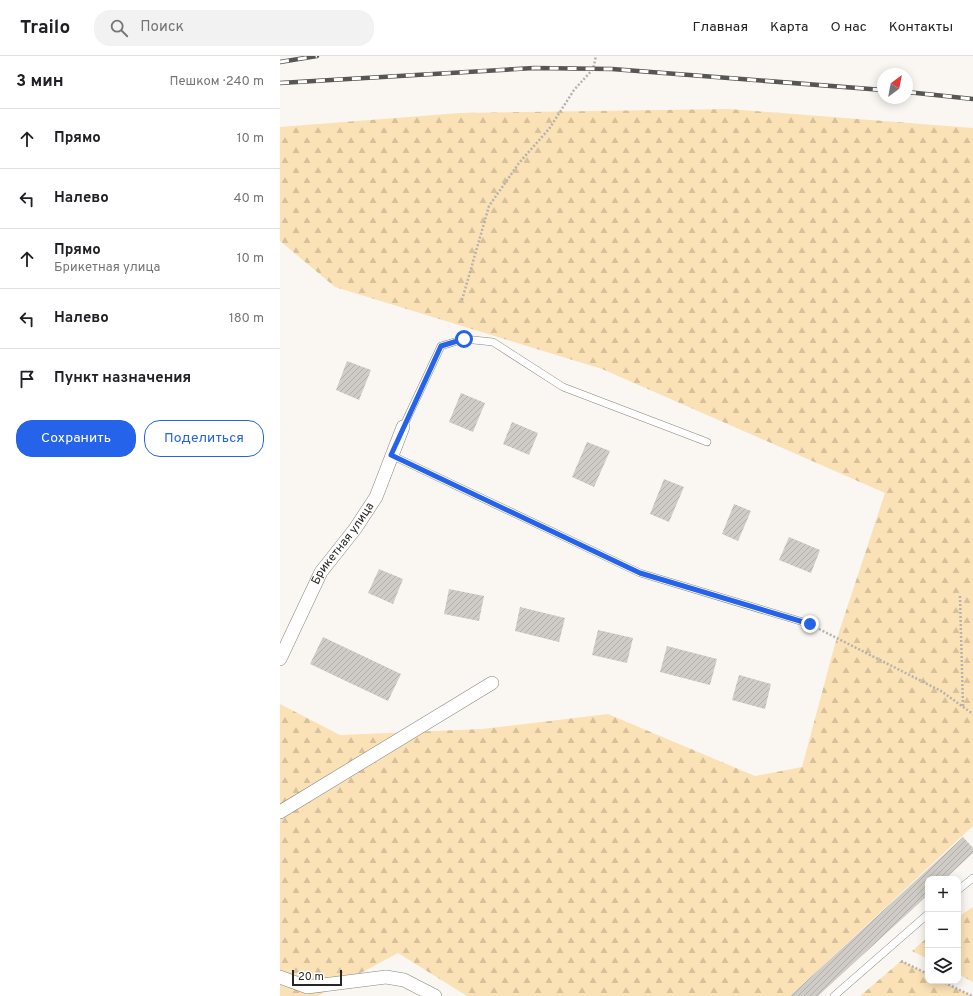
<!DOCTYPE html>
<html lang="ru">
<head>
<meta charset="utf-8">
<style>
	body { margin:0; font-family:Overpass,sans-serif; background:#f2f2f2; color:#202124 }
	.controls { position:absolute; right:12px; bottom:12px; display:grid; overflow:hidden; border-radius:8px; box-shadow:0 2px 10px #0003 }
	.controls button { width:36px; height:36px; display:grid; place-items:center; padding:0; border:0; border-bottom:1px solid #e0e0e0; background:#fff; color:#202124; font:20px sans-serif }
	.compass { position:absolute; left:597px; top:12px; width:36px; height:36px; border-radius:50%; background:#fff; box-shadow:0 2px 10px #0003; rotate:32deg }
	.scale { position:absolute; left:12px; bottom:10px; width:50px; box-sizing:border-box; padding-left:4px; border:2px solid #272624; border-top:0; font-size:11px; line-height:14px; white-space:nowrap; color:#272624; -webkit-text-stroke:3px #fff; paint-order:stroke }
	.stop { position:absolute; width:12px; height:12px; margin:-9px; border:3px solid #2563eb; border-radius:50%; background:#fff }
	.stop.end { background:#2563eb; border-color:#fff; box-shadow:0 1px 4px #0008 }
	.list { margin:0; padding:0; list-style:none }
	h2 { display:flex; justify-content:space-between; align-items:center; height:52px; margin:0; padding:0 16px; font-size:17px }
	h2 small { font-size:13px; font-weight:400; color:#757577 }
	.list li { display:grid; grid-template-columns:26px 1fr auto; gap:12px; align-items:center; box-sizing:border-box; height:60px; padding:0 16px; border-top:1px solid #e0e0e0 }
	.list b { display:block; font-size:15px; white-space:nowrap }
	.list p { margin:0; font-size:13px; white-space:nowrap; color:#757577 }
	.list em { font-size:13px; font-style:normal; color:#757577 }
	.actions { display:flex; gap:8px; padding:12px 16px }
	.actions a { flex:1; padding:9px 0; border:1px solid #2563eb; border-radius:16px; text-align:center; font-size:14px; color:#2563eb }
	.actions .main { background:#2563eb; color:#fff }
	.icon { flex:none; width:22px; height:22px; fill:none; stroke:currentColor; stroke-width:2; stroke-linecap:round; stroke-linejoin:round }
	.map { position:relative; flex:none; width:693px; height:940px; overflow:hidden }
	header { display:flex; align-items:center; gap:24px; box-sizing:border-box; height:56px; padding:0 20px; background:#fff; border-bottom:1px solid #e0e0e0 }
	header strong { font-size:19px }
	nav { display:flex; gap:22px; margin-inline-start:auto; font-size:14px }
	.search { width:280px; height:36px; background:#f2f2f2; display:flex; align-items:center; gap:10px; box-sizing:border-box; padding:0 14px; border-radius:16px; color:#757577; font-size:15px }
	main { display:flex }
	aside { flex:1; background:#fff }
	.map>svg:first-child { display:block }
</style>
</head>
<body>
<header>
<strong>Trailo</strong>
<div class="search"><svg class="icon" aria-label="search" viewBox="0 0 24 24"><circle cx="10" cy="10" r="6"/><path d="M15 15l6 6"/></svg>Поиск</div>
<nav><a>Главная</a><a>Карта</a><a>О нас</a><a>Контакты</a></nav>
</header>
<main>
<aside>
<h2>3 мин<small>Пешком · 240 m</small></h2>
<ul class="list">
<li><svg class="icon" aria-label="ahead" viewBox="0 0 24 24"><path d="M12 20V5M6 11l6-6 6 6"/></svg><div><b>Прямо</b></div><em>10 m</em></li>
<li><svg class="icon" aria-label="left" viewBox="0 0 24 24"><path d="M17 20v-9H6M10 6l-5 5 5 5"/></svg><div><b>Налево</b></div><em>40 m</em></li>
<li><svg class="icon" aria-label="ahead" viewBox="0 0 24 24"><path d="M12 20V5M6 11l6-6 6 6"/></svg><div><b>Прямо</b><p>Брикетная улица</p></div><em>10 m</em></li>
<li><svg class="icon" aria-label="left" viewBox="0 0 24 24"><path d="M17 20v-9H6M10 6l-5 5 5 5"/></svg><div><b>Налево</b></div><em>180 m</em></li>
<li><svg class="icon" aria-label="arrive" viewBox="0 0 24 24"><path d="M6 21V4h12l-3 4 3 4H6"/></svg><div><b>Пункт назначения</b></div></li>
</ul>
<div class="actions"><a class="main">Сохранить</a><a>Поделиться</a></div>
</aside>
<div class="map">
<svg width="693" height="940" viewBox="0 0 693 940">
	<defs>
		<pattern id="forest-firs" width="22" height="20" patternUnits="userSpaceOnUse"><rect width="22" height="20" fill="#fbe1b6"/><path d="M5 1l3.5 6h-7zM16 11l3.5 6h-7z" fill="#d7c19c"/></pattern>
		<pattern id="building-hatch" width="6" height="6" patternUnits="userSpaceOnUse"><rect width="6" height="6" fill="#cfccc7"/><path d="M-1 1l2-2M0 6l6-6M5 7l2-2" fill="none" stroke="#b2afab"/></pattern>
	</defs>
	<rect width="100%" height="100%" fill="#faf7f2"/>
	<path fill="url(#forest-firs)" d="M449,53L693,72V770L510,940H187L118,897L38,940H0V648L60,679L202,673L328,658L475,720L522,711L555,588L605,437L322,313L55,231L0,185V71L180,57Z
		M693,851V926L678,918V861Z
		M648,881V903L632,895Z
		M621,905L648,918V925H661L692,940H580Z"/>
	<path fill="url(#building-hatch)" d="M67,305L91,314L79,344L56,334Z
		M181,337L205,347L193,376L169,366Z
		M232,366L258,377L249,399L223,388Z
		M307,386L330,395L314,431L292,421Z
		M384,423L404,431L389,466L370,458Z
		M454,448L471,455L458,485L442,478Z
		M509,481L540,494L531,517L499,504Z
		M99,513L123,523L113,548L88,537Z
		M169,533L204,540L199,565L164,558Z
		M240,551L285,562L279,586L235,575Z
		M318,574L353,582L347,607L312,599Z
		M43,581L121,618L108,645L30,608Z
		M387,590L437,603L430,629L380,616Z
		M459,619L491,628L485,653L452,644Z
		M683,781L693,792V797L665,823H648V839L538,940H510Z"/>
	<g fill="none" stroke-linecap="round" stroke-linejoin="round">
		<g stroke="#888681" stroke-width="8">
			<path id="lane" d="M123,371L161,290L184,283L213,286L283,331L427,386
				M111,399L360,517L530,568
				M678,834L693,822
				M554,940L648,858"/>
		</g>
		<g stroke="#888681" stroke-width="14">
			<g id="street">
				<path id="s1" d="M0,603L41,516L75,473L96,441L123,371"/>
				<path d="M0,756L212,627"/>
				<path d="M0,921L27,931L106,921L124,924L155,940"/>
			</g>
		</g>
		<path stroke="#b5b2ae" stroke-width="2.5" stroke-dasharray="2 2" stroke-linecap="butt" d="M182,244L209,150L239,107L269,73L294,34L313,13L316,0
			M680,540L683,651
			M539,573L661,635L693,658
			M621,905L648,918
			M661,925L692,940"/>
		<use href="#lane" stroke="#fff" stroke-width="7"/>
		<use href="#street" stroke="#fff" stroke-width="13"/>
		<g stroke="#585654" stroke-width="4.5">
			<path id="rail" d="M0,6L37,0
				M0,27L254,12L332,13L603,34
				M627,36L693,43"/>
		</g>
		<use href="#rail" stroke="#fff" stroke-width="3" stroke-dasharray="9" stroke-linecap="butt"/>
	</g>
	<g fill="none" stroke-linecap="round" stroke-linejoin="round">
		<path stroke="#2563eb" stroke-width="5" d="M184,283L161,290L111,399L360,517L530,568"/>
	</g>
	<g text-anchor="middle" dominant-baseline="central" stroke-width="3.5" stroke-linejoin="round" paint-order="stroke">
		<g font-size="12" fill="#272624" stroke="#fff">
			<text stroke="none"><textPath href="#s1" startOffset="132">Брикетная улица</textPath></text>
		</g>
	</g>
</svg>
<div class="controls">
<button>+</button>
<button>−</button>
<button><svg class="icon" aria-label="layers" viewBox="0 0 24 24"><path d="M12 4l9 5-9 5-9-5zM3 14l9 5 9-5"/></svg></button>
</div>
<svg class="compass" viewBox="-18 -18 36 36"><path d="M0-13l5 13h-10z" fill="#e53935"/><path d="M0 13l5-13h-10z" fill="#757577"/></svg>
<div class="scale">20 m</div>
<div class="stop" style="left:184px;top:283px"></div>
<div class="stop end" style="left:530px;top:568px"></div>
</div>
</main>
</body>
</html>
